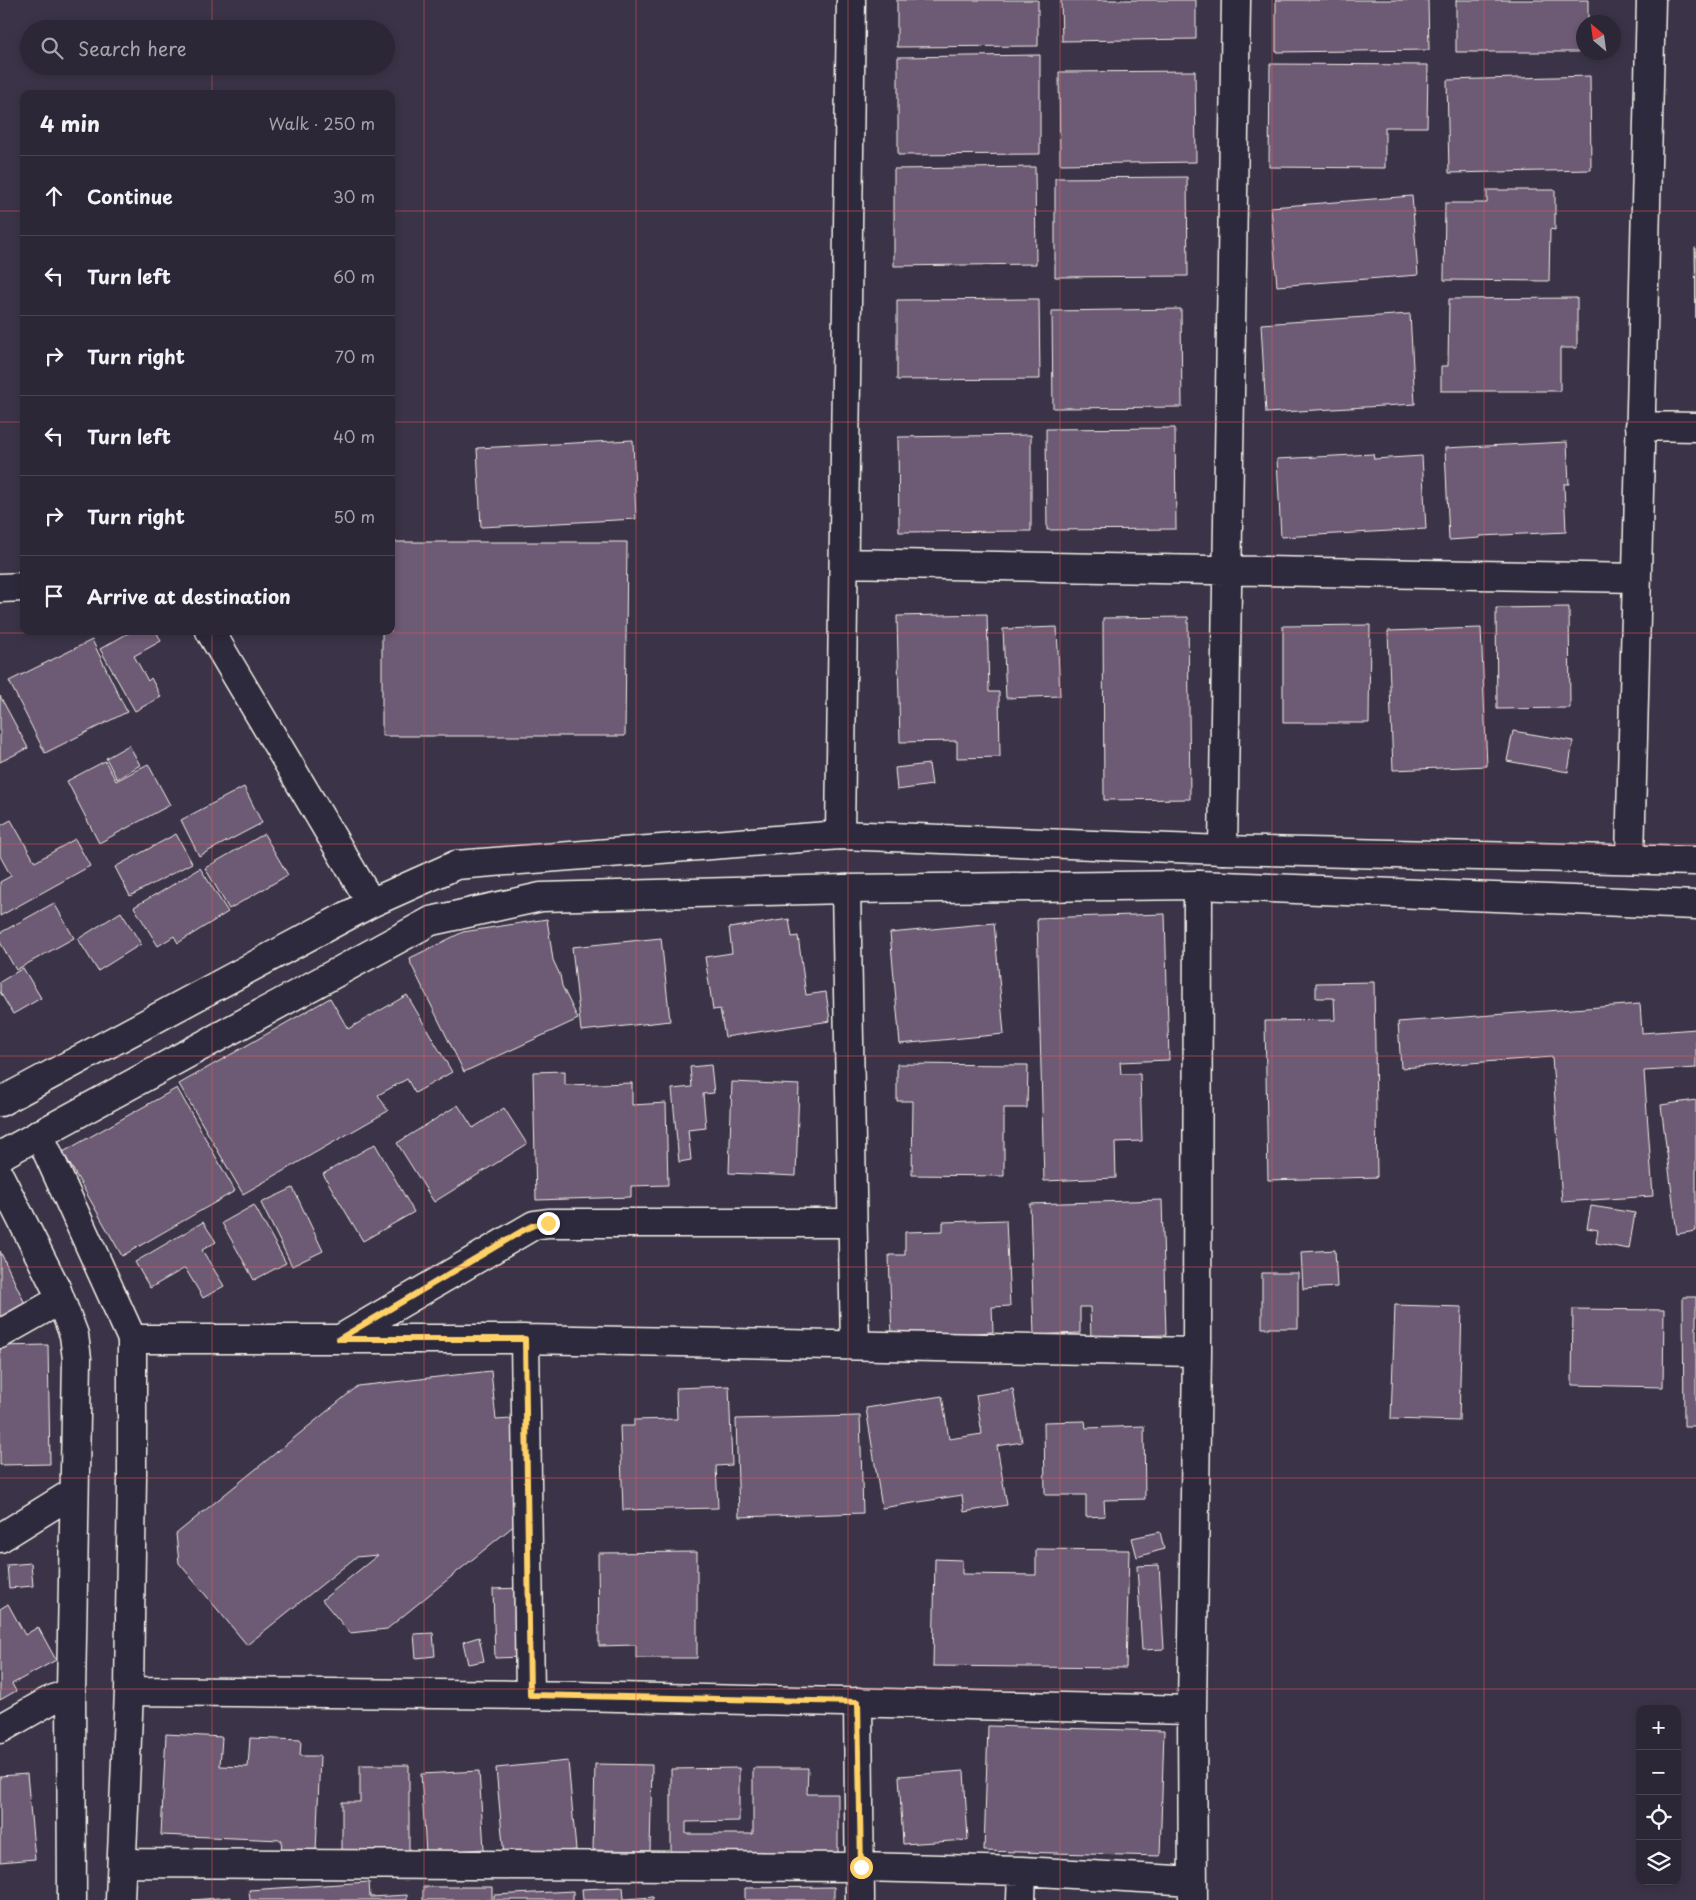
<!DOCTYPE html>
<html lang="en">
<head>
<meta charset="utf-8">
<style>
	body { margin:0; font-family:"Playpen Sans",sans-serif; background:#342f3e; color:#f1f3f6 }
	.controls { position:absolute; right:15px; bottom:15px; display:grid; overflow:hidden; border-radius:10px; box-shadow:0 2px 8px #0003 }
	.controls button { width:45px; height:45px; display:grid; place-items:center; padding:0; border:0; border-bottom:1px solid #484451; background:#2c2736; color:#f1f3f6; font:25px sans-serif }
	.compass { position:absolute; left:1576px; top:15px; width:45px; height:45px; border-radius:50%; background:#2c2736; box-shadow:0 2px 8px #0003; rotate:331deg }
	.stop { position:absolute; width:15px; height:15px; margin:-11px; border:4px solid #ffd166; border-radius:50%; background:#fff }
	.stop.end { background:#ffd166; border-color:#fff; box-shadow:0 1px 5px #0008 }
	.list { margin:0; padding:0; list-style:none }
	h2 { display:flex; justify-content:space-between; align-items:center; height:65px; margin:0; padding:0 20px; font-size:21px }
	h2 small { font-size:16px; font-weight:400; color:#a6a5ad }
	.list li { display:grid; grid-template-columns:32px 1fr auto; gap:15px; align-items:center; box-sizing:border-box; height:80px; padding:0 20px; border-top:1px solid #484451 }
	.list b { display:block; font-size:19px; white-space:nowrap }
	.list em { font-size:16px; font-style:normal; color:#a6a5ad }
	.icon { flex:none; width:28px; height:28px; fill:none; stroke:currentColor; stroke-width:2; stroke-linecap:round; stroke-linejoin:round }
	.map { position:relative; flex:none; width:1696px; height:1900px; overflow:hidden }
	.search { position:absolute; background:#2c2736; box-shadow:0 2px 8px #0003; left:20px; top:20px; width:375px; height:55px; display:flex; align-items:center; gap:12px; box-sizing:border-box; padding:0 18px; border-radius:28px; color:#a6a5ad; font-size:19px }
	.panel { position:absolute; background:#2c2736; box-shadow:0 2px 8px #0003; left:20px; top:90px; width:375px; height:545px; border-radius:10px }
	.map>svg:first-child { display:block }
</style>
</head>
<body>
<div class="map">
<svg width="1696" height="1900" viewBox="0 0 1696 1900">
	<rect width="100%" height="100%" fill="#3b3448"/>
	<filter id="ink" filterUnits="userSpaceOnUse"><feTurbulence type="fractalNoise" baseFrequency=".02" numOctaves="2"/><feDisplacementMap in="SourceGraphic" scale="10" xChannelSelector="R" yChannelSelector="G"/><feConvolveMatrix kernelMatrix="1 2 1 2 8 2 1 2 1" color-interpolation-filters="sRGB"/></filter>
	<g filter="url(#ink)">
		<path fill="#6d5a74" stroke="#f4f1e8" d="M897,0H1038V46L897,47Z
			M1061,0H1196V39L1062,41Z
			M1276,0H1428L1429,50L1276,52Z
			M1456,0H1588V22H1584V52H1456Z
			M1040,55V154L898,155V57Z
			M1270,64L1428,65L1427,127H1385V168L1269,167Z
			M1195,71L1196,162L1060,164L1059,72Z
			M1590,76L1591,170L1449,173L1447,80Z
			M1035,167L1036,264L894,266V169Z
			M1187,177L1188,276L1055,277V178Z
			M1487,190H1555V230L1550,229L1549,281L1444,280L1445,203H1487Z
			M1412,196L1418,275L1277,286L1271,207Z
			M1695,248H1696V318Z
			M1577,298V348H1560V391H1441V366H1448L1449,299Z
			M1039,299L1040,379L897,380V300Z
			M1181,309L1182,407L1053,408L1052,311Z
			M1410,314L1415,404L1266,413L1261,324Z
			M1175,428L1176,529L1047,530L1046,429Z
			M1031,435V531L899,532L898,437Z
			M633,440L636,519L481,527L477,448Z
			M1567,442L1569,484H1564L1566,532L1480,536V538L1449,540L1445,448Z
			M1373,454L1374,459L1422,456L1426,529L1281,537L1277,459Z
			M391,542H627L625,736H382V631H391Z
			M1569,607L1570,708L1497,709L1496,608Z
			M987,614L989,692H999L1000,757L957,758V741L900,742L897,616Z
			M1188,617L1190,799L1104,800L1103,618Z
			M1370,625L1369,723H1283V626Z
			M1057,627L1060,696L1006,698L1003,629Z
			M1481,628L1487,766L1393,770L1388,631Z
			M132,631H156L161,641L134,656L148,681L151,678L161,697L135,711L100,649Z
			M92,640L127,712L45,753L9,681Z
			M0,696L28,748L0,762Z
			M1513,731L1573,741L1568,772L1507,761Z
			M129,745L140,765L117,779L106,758Z
			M105,761L116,781L148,764L170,805L99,843L67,781Z
			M929,764L932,785L897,790L895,768Z
			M244,787L262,823L199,856L181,820Z
			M11,820L35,862L75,839L90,866L0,916V882L11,876L0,856V826Z
			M176,834L192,863L130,896L115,867Z
			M264,834L288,875L229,909L205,868Z
			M200,868L228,912L178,943L174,936L158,946L134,907L156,894V895Z
			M54,903L74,938L16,970L0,942V933Z
			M121,912L141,944L98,971L78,939Z
			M1165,914L1169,1060L1120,1062L1121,1074H1140L1142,1141L1115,1142L1116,1178L1044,1181L1037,918Z
			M547,919L553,960L560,975L562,986L578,1019L464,1072L411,964L410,958L463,932Z
			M789,919L792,937L798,936L806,995L826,992L830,1021L725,1037L720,1009L713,1010L705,957L732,953L729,928Z
			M994,923L1004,1034L900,1044L890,933Z
			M661,938L670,1021L581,1031L572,947Z
			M23,968L41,998L13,1014L0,992V982Z
			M1374,982L1377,1177L1268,1180L1265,1021L1335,1020L1334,998H1316V983Z
			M407,995L452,1072L415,1093L407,1079L378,1095L388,1111L243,1194L179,1084L330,998L348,1029Z
			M1640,1004L1642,1033L1696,1029V1068L1644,1071L1653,1196L1562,1202L1552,1057L1401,1068L1398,1022Z
			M897,1064L1028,1065L1027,1108H1004V1176L912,1175L913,1101H897Z
			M711,1065L714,1093L703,1094L706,1128L688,1130L691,1160L679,1162L672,1089L692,1087L690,1067Z
			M565,1071V1085L632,1083V1105L666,1103L668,1185L631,1186V1197L536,1200L533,1072Z
			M732,1082L799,1085L796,1176L729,1173Z
			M177,1088L235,1191L122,1256L63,1152Z
			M1696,1100V1231L1677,1234L1661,1105Z
			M458,1105L473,1128L504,1108L527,1144L434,1202L397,1143Z
			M375,1144L414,1212L363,1241L323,1174Z
			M293,1188L323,1251L292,1266L261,1203Z
			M1162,1200L1166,1335L1091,1337L1090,1307H1080V1333L1034,1335L1030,1204Z
			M254,1205L286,1263L254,1280L222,1223Z
			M1591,1206L1635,1213L1629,1249L1596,1243L1598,1230L1587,1228Z
			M1006,1220L1010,1306L992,1307L993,1332L892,1337L889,1255H905V1232L943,1231V1222Z
			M203,1222L216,1242L202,1250L224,1286L203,1298L185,1268L150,1288L135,1262Z
			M1335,1250L1337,1287L1303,1289L1301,1252Z
			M0,1251L28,1310L0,1323Z
			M1262,1273H1298V1328H1262Z
			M1683,1297H1696V1426H1684Z
			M1395,1305L1462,1307L1459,1421L1391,1419Z
			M1573,1309L1664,1310L1663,1387L1572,1385Z
			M48,1345L50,1464L0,1465V1346Z
			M491,1371L496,1420L511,1419L522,1519L387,1629L350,1633L322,1600L378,1555L356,1557L247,1645L179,1563L176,1534L358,1386Z
			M729,1386L732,1465L716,1466L718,1508L623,1510L620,1426H634V1420L677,1419L676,1388Z
			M1013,1389L1022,1442L997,1446L1007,1505L964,1512L962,1495L882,1508L866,1408L942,1396L949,1439L982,1434L976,1395Z
			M860,1416L863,1513L739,1517L736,1419Z
			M1085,1421L1086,1428L1144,1426L1145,1499L1104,1500L1105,1516L1086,1517V1495H1045L1044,1422Z
			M1160,1532L1164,1549L1137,1557L1132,1538Z
			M1036,1549L1129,1550L1126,1668L933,1666L935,1559L962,1560V1574L1036,1575Z
			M697,1552V1658H636V1645L599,1646L598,1553Z
			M31,1563L33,1586L9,1588L7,1565Z
			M1159,1565L1164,1649L1142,1650L1137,1566Z
			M521,1588L523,1657L495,1658L493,1589Z
			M8,1604L25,1635L38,1627L56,1660L12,1684L16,1691L0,1700V1609Z
			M433,1633L435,1656L416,1658L414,1634Z
			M479,1637L484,1661L468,1664L463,1642Z
			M988,1726L1164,1731L1160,1856L984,1851Z
			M166,1734L222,1737L220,1766L248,1767L250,1738L301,1740L300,1756H320L316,1852L281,1851L282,1840L161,1835Z
			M568,1761L576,1850L504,1856L496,1768Z
			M595,1764L652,1765L650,1851L593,1850Z
			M360,1765H409V1854H342V1802H360Z
			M739,1768V1821L686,1822V1834H753V1768H808L807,1794H838V1859H671V1769Z
			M479,1771L484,1849L426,1853L421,1774Z
			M964,1771L968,1840L903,1844L899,1776Z
			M27,1774L35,1859L0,1862V1776Z
			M369,1882L370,1897L407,1895V1900H250L249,1890Z
			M423,1887H492V1900H423Z
			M623,1887L624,1899L653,1897V1900H583L582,1889Z
			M834,1887V1900H745V1888Z
			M573,1891V1900H494V1895Z
			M231,1897V1900H192Z"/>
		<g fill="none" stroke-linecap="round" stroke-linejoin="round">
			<g stroke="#f4f1e8" stroke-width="31">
				<path id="street" d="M1640,426L1696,427
					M844,563L1637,578
					M0,588L24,587
					M210,631L371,903
					M840,835L851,0
					M1223,850L1236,0
					M1630,859L1651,0
					M846,889L855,1345
					M39,1134L132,1339V1477L129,1691L120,1900
					M0,1177L56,1288L74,1335L77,1359L71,1692L72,1900
					M0,1334L60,1300
					M132,1339H525L1197,1352
					M340,1339L534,1225L548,1223H852
					M525,1339L530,1695
					M0,1538L74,1492
					M129,1691L530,1695L1192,1710
					M858,1702L860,1900
					M0,1729L49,1701L71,1692
					M122,1863L861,1867L1022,1871L1193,1881
					M1193,1899L1192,1710L1197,1352L1198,885
					M1021,1900L1022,1871"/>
			</g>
			<g stroke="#f4f1e8" stroke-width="31">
				<path id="secondary" d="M0,1102L371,903L456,865L840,835L1223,850L1696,861
					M0,1156L431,921L541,897L846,889L1198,885L1696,905"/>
			</g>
			<use href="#street" stroke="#2f2a3d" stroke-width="28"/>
			<use href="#secondary" stroke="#2f2a3d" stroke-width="28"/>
		</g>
	</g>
	<g fill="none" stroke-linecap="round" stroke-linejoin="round" filter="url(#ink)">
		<path stroke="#ffd166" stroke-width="6" d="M548,1223L534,1225L522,1231L339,1339H525L530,1695L858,1702L861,1867"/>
	</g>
	<path fill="none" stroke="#de5a58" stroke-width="1" stroke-opacity="0.55" d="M212,0V29M424,0V1900M636,0V1900M848,0V1900M1060,0V1900M1272,0V1900M1484,0V1900M212,66V94M0,211H24M391,211H1696M0,422H24M391,422H1696M212,631V1900M0,633H1696M0,844H1696M0,1056H1696M0,1267H1696M0,1478H1696M0,1689H1696"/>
</svg>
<div class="controls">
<button>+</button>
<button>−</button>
<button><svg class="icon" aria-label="locate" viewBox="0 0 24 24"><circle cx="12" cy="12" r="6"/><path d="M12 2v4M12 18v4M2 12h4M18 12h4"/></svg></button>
<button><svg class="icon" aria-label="layers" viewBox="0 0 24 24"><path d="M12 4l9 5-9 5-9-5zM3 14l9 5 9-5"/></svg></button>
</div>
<svg class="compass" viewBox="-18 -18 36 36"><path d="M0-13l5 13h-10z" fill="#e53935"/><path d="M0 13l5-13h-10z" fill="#a6a5ad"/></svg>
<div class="stop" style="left:861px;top:1867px"></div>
<div class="stop end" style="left:548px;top:1223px"></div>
<div class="search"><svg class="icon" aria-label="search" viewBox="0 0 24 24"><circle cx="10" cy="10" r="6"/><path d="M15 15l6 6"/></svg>Search here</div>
<section class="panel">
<h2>4 min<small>Walk · 250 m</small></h2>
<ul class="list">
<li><svg class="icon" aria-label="ahead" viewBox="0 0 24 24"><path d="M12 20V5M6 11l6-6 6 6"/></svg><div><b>Continue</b></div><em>30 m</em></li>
<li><svg class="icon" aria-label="left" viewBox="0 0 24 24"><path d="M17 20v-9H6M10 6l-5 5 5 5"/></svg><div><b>Turn left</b></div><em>60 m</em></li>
<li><svg class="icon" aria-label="right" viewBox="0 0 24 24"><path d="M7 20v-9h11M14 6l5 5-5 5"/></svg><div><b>Turn right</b></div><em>70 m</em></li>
<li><svg class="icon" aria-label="left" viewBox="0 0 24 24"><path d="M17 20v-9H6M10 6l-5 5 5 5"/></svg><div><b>Turn left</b></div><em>40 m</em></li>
<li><svg class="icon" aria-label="right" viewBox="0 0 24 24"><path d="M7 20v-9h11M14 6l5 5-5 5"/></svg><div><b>Turn right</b></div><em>50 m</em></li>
<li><svg class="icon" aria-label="arrive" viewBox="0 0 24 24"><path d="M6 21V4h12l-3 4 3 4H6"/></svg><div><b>Arrive at destination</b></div></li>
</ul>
</section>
</div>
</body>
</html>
